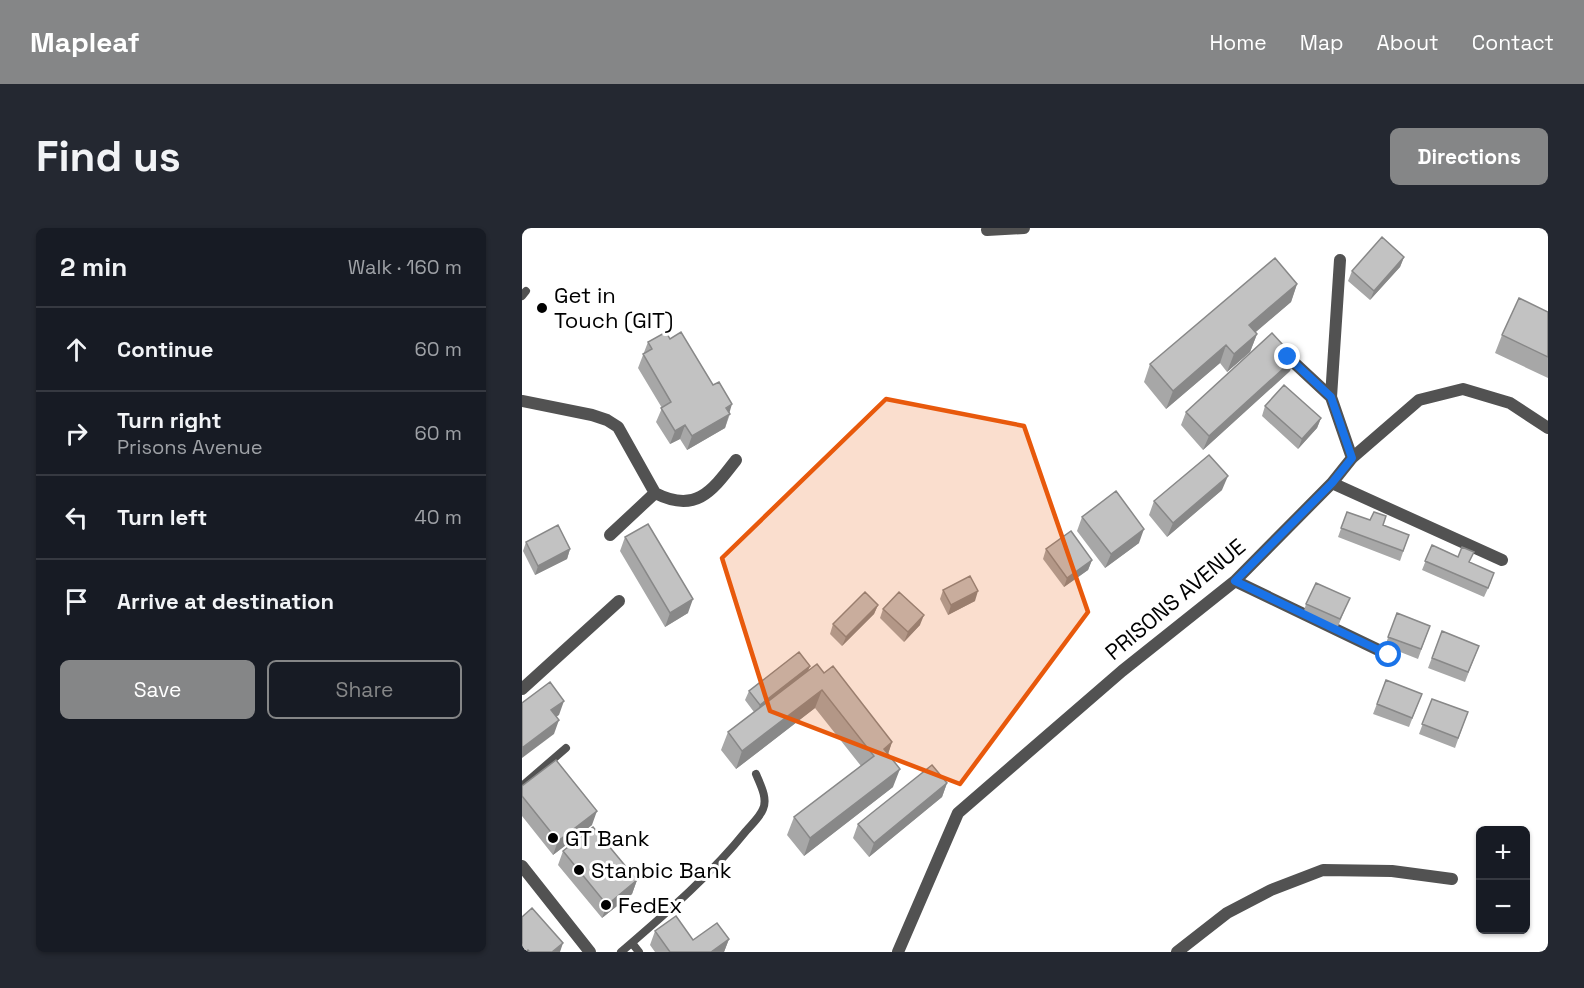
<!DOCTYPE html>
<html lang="en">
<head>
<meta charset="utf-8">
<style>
	body { margin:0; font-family:"Space Grotesk",sans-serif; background:#242831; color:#f1f3f6 }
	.controls { position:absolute; right:18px; bottom:18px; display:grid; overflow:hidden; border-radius:9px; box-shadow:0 2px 4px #0004 }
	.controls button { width:54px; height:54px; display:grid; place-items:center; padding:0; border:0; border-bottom:2px solid #363941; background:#171b24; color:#f1f3f6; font:30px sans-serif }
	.stop { position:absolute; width:18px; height:18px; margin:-14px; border:4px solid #1a73e8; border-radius:50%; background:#fff }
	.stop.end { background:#1a73e8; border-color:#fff; box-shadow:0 2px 6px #0008 }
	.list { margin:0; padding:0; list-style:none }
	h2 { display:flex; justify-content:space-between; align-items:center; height:78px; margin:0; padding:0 24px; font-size:26px }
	h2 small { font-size:20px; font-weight:400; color:#9ea1a6 }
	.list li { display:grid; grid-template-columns:39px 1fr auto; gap:18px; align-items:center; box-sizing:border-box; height:84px; padding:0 24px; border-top:2px solid #363941 }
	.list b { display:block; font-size:22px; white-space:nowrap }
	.list p { margin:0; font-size:20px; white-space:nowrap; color:#9ea1a6 }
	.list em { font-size:20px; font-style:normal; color:#9ea1a6 }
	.actions { display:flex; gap:12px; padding:18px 24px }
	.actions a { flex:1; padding:14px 0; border:2px solid #858687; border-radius:9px; text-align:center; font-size:21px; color:#858687 }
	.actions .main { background:#858687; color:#fff }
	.icon { flex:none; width:33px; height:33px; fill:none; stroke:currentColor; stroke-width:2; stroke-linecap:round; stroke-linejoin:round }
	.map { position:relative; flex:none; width:1026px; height:724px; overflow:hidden; border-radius:9px }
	header { display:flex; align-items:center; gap:36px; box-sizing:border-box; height:84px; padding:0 30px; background:#858687; color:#fff }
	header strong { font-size:28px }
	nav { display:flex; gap:33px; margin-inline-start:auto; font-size:21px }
	.intro { display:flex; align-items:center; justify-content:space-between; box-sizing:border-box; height:144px; padding:0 36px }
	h1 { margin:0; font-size:42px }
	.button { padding:15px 27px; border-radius:9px; background:#858687; color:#fff; font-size:21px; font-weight:700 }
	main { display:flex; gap:36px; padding:0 36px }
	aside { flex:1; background:#171b24; border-radius:9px; box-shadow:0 2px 4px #0004 }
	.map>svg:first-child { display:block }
</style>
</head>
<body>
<header>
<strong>Mapleaf</strong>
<nav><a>Home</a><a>Map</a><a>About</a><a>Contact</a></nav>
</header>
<div class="intro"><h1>Find us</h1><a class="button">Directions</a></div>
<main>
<aside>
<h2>2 min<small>Walk · 160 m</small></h2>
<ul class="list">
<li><svg class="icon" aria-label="ahead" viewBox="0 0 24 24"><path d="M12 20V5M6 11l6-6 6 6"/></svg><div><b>Continue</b></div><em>60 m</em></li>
<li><svg class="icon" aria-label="right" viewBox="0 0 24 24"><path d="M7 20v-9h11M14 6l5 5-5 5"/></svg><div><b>Turn right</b><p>Prisons Avenue</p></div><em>60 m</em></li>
<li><svg class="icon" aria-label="left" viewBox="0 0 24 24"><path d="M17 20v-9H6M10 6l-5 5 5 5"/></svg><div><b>Turn left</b></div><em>40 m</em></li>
<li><svg class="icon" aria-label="arrive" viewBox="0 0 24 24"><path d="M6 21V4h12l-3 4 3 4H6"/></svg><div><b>Arrive at destination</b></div></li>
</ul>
<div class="actions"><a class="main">Save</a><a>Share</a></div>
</aside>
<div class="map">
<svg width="1026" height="724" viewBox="0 0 1026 724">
	<rect width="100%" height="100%" fill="#fff"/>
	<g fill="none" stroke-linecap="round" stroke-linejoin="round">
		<path stroke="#525252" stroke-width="8" d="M0,68L4,63
			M0,558L44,520
			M110,715L117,724
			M99,724C143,686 188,648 224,603C230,596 238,589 241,581C246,570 238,556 234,546"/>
		<path stroke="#525252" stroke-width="12" d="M465,2L502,0
			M818,32L809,169L830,230
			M766,129L809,169
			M0,173L70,187L85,192L96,199L133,265L88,307
			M810,255L980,332
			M133,265C174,286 190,263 214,232
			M713,353L867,427
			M0,461L97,373
			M376,724L436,585L600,443L713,353L810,255L830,230L897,172L941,161L988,175L1026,200
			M655,724L705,685L749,662L801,642L870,643L930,651"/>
		<path stroke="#525252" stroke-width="12" d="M0,638L68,724"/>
	</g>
	<path fill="#a7a7a7" d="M882,29L878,39L848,72L826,53L830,43Z
		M775,56L769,74L733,104L735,106L728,124L705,144L698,135L644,181L622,154L628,136Z
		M1026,84V150L973,125L980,107Z
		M148,111L208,186L203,200L165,222L158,211L148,216L134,194L140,180L116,140L126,114Z
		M768,143L681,222L659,197L664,184Z
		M743,178L799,190L795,200L776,221L740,188Z
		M700,262L645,309L627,287L632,273Z
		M825,284L887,307L878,333L816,309Z
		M560,289L617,315L583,340L555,303Z
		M103,309L166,385L143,399L98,323Z
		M4,314L48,321L45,331L13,347L1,323Z
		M910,317L948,334L969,354L962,369L900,342Z
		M524,321L570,332L566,342L542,359L521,331Z
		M421,362L453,373L426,387L418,371Z
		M784,376L824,379L815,401L781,386Z
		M356,377L352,386L320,418L308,406L311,396Z
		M361,381L398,397L382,414L358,390Z
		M875,385L908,398L896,431L863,418Z
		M920,403L957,418L943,454L906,440Z
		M288,438L286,442L302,445L370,514L366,526L371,559L282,628L265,607L272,589L339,538L293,480L214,541L199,522L206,504L232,484L223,472L227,463Z
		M864,452L900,466L887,499L851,486Z
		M910,471L946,484L933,520L897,506Z
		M425,555L420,569L347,629L331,610L336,596Z
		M0,558L70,597L31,627L0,588Z
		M41,623L115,652L110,666L80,690L36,637Z
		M133,703L171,712L207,711L202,724H133L128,717Z"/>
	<path fill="#888" d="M882,29L878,39L848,72L852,63Z
		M775,56L769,74L721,115L727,97Z
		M735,106L728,124L705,144L712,126Z
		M704,117L698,135L644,181L651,163Z
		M773,130L768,143L681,222L687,208Z
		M210,176L203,200L165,222L170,208L204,180Z
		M799,190L795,200L776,221L780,211Z
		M163,197L158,211L148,216L153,203Z
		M706,248L700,262L645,309L651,295Z
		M622,301L617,315L583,340L589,326Z
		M48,321L45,331L13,347L16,338Z
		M570,332L566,342L542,359L545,350Z
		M456,363L453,373L426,387L429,377Z
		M171,371L166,385L143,399L148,385Z
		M356,377L352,386L320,418L324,409Z
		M402,387L398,397L382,414L386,404Z
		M288,438L284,448L234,486L238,477Z
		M300,462L293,480L214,541L220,523Z
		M42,473L37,487L24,496L29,482Z
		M37,492L32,506L0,530V520Z
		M370,514L364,532L362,521Z
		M378,541L371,559L282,628L288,610Z
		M425,555L420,569L347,629L352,615Z
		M75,583L70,597L31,627L36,613Z
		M115,652L110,666L80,690L85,677Z
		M207,711L202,724H189Z
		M41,715L38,724H30Z"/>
	<path fill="#c2c2c2" stroke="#888" stroke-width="1.5" d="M860,9L882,29L852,63L830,43Z
		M753,30L775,56L727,97L735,106L712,126L704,117L651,163L628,136Z
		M997,70L1026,84V129L980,107Z
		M144,104L148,111L159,104L191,157L197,154L210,176L204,180L208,186L170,208L163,197L153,203L139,180L149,174L121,126L130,121L126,114Z
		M750,105L773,130L687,208L664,184Z
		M762,157L799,190L780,211L743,178Z
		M687,227L706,248L651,295L632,273Z
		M594,263L622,301L589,326L560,289Z
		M825,284L848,292L852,284L864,288L861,297L887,307L881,323L819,300Z
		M126,296L171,371L148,385L103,309Z
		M36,297L48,321L16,338L4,314Z
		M549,303L570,332L545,350L524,321Z
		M910,317L936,329L940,319L952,324L947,334L972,345L966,360L903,333Z
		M448,348L456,363L429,377L421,362Z
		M794,355L828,370L818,391L784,376Z
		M343,364L356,377L324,409L311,396Z
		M377,364L402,387L386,404L361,381Z
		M875,385L908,398L899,421L866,409Z
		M920,403L957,418L946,444L910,430Z
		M277,424L288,438L238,477L227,463Z
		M295,436L302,445L311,438L370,514L362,521L378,541L288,610L272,589L352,528L300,462L220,523L206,504Z
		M864,452L900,466L890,490L855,476Z
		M28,454L42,473L29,482L37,492L0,520V475Z
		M910,471L946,484L936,510L900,496Z
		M34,532L75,583L36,613L0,568V558Z
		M410,537L425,555L352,615L336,596Z
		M71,599L115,652L85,677L41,623Z
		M10,680L41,715L30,724H8L6,722L4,724H0V689Z
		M154,688L171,712L195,695L207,711L189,724H148L133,703Z"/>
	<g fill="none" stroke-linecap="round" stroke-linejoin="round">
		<path stroke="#1a73e8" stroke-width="8" d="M766,129L809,169L830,230L810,255L713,353L867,427"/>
	</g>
	<path fill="#e8590c" fill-opacity="0.2" stroke="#e8590c" stroke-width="4.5" stroke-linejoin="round" d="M364,171L502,198L566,384L438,556L248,483L200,330Z"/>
	<g fill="#000" stroke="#fff" stroke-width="2">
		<circle cx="20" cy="80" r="6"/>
		<circle cx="31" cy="610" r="6"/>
		<circle cx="57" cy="642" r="6"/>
		<circle cx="84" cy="677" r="6"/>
	</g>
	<g text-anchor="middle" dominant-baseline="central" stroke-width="6" stroke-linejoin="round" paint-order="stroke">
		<g font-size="22" fill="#000" stroke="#fff" text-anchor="start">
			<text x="32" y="67">Get in<tspan x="32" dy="25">Touch (GIT)</tspan></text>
			<text x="43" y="610">GT Bank</text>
			<text x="69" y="642">Stanbic Bank</text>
			<text x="96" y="677">FedEx</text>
		</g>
		<g font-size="22" fill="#000" stroke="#fff">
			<text transform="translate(653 371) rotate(-40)">PRISONS AVENUE</text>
		</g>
	</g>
</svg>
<div class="controls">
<button>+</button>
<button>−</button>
</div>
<div class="stop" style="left:867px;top:427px"></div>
<div class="stop end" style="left:766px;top:129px"></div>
</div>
</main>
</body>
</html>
